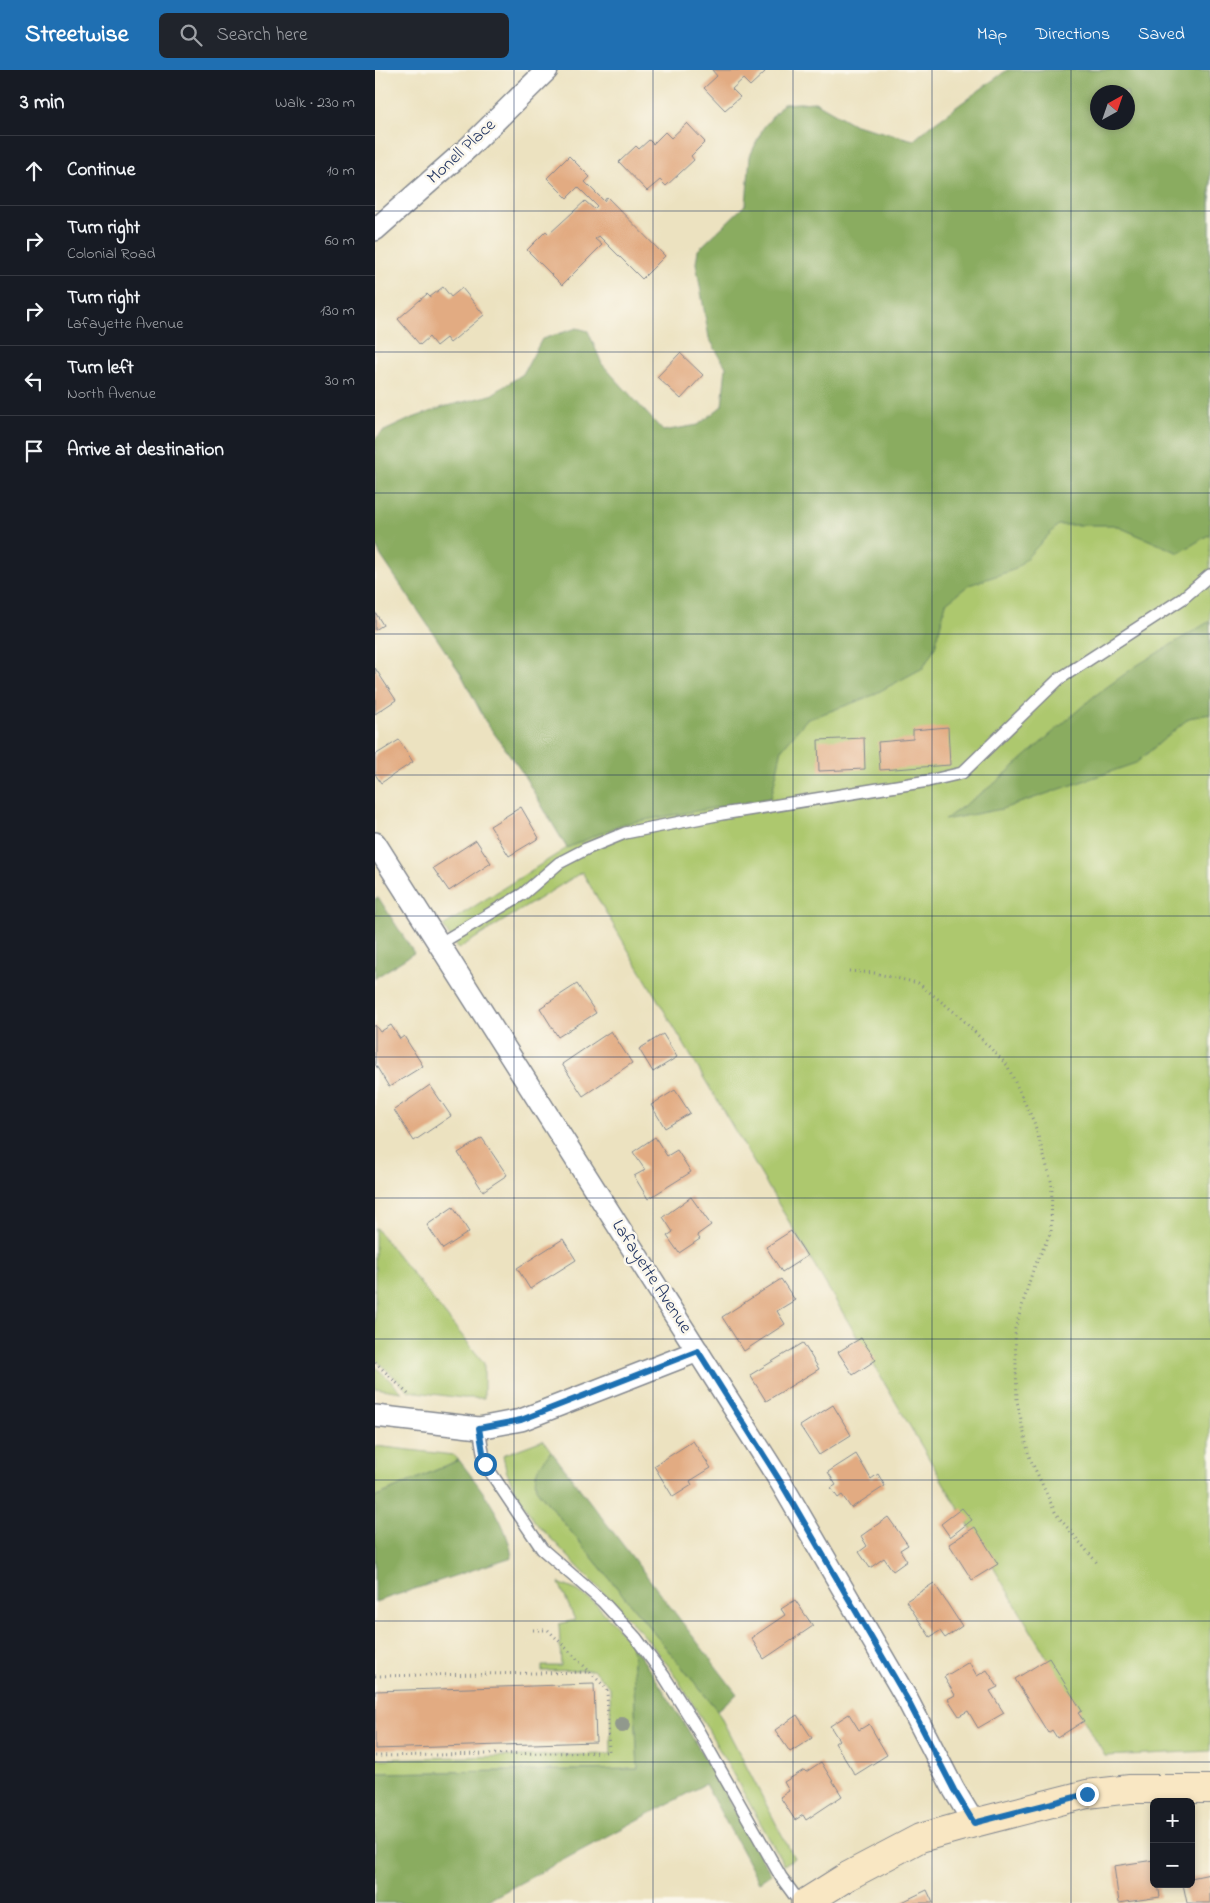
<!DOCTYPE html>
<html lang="en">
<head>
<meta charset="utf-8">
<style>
	body { margin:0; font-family:"Indie Flower",sans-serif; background:#20242c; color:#f1f3f6 }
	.controls { position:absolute; right:15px; bottom:15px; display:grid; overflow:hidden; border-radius:8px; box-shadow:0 2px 8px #0003 }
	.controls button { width:45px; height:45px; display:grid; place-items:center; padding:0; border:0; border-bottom:1px solid #363941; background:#171b24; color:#f1f3f6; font:25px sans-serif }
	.compass { position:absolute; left:715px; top:15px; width:45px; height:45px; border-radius:50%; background:#171b24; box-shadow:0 2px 8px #0003; rotate:40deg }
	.stop { position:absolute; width:15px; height:15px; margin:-11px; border:4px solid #1f6fb2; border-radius:50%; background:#fff }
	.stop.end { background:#1f6fb2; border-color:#fff; box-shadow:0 1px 5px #0008 }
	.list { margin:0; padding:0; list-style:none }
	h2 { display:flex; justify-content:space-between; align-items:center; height:65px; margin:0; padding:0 20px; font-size:21px }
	h2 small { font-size:16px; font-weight:400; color:#9ea1a6 }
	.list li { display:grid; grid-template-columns:32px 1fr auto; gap:15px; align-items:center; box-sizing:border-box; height:70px; padding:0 20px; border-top:1px solid #363941 }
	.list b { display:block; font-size:19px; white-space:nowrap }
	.list p { margin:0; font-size:16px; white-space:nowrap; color:#9ea1a6 }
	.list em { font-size:16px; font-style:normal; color:#9ea1a6 }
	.icon { flex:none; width:28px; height:28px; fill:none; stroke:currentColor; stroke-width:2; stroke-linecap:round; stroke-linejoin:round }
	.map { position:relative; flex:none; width:835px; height:1833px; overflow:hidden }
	header { display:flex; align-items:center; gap:30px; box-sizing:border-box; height:70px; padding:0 25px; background:#1f6fb2; color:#fff }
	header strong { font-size:24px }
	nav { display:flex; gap:28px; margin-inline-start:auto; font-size:18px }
	.search { width:350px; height:45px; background:#20242c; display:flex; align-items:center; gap:12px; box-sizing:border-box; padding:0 18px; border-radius:8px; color:#9ea1a6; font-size:19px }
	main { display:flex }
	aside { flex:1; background:#171b24 }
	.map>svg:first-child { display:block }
</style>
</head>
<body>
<header>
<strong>Streetwise</strong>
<div class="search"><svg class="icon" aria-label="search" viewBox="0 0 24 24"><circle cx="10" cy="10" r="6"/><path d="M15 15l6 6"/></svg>Search here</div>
<nav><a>Map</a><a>Directions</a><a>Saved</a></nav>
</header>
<main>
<aside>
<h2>3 min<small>Walk · 230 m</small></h2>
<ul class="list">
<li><svg class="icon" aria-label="ahead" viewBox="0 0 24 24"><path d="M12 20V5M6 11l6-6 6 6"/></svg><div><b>Continue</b></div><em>10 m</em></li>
<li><svg class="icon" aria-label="right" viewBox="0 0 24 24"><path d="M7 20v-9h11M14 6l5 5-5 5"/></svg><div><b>Turn right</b><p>Colonial Road</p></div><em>60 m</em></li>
<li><svg class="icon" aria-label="right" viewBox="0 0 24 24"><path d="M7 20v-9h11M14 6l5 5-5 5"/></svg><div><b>Turn right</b><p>Lafayette Avenue</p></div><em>130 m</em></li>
<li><svg class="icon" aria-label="left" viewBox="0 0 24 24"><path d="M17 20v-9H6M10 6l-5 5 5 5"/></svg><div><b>Turn left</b><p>North Avenue</p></div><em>30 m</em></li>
<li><svg class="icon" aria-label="arrive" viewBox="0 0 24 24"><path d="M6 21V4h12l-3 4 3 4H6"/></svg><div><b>Arrive at destination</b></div></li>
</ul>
</aside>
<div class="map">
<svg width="835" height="1833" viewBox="0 0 835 1833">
	<rect width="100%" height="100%" fill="#fbf7ec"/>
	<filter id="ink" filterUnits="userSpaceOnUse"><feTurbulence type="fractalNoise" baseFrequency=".02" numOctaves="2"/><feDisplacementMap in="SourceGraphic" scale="10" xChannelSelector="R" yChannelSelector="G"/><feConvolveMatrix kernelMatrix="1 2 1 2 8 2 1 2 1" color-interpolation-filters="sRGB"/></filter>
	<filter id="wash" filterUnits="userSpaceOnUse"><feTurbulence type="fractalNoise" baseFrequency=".0096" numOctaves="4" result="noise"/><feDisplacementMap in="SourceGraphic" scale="20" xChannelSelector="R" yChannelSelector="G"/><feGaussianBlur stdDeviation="1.12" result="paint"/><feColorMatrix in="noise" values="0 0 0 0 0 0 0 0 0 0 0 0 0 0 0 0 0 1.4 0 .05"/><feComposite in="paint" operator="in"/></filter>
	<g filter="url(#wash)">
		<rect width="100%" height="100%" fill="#ece2c0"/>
		<path fill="#adc86e" stroke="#647c66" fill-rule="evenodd" d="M646,0H835V1681L730,1686L207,802L83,879L68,856L192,778L147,702ZM722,22H752V52H722Z
			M0,1157L109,1293V1328H88L34,1321L0,1289Z
			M0,1296L27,1322L0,1318Z
			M168,1370L176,1381L161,1403L162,1420L342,1640L419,1788L409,1795L330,1654L296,1599L268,1564L160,1452L139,1419L131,1400L128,1385Z
			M0,1376L78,1385L84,1390L0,1427Z
			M184,1513L203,1521L222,1535L257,1574L263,1699L0,1703V1689L236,1684L235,1617L218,1600L167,1601V1596H186L184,1554L200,1550Z"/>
		<path fill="#8aac61" stroke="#526e60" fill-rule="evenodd" d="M632,0H835V464L804,483L739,455H683L641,499L594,515L571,533L560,577L548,598L494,627L431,650L407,679L396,728L247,754L192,778L147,702L111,652L86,604L6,486L0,474V369L7,362L35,349L68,337L116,325L148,304L167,269L202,258L213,261L227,294L288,361L323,355L347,336L351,297L334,268L321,193L323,180L371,134L375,86L388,58L408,34L440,32L480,55L539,70L555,56ZM752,22V52H722V22Z
			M835,551V644L814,648L761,693L627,739L569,750L620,713L718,627L761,596Z
			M3,827L39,883L0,908V829Z
			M176,1381L362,1624L342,1640L162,1420C156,1403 167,1394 176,1381Z
			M84,1390C107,1420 131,1449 137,1487L0,1532V1427Z
			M257,1574C309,1647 351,1726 396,1804L384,1812L330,1714L108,1833H0V1703L263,1699Z"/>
		<g id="blocks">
			<path fill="#e2ab82" d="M337,0H388L390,2L375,16L368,9L357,19L365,27L350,40L329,18L342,6Z
				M312,53L330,72L316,86L319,90L291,116L285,110L272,121L244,92L261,76L264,79L274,70L278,74L290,62L296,68Z
				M194,86L215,107L210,112L229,131L232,127L290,186L267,209L224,166L220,169L227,175L187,215L152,180L171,161L174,164L210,131L219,139L222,136L203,117L192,128L172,108Z
				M68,217L76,227L87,218L109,245L75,273L71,268L61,276L54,267L45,275L23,249L52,224L55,227Z
				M305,283L328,305L306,329L282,307Z
				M0,542L8,555L0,560Z
				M0,598L21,630L0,644Z
				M573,657L575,695L505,700L503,672L538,669V660Z
				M489,668L490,699L444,701L443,670Z
				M24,670L38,692L6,713L0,704V685Z
				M146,737L164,768L134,786L115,756Z
				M101,770L116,793L74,821L58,798Z
				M202,914L221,943L183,967L165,938Z
				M0,955L5,962L16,955L25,969L29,966L48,996L14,1017L0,994Z
				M236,961L257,993L208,1026L187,994Z
				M288,964L302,987L278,1002L264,979Z
				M55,1015L76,1046L39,1071L19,1040Z
				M300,1020L315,1043L290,1058L276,1035Z
				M280,1067L292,1086L302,1080L316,1102L273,1129L259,1106L270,1100L258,1082Z
				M107,1068L132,1105L108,1121L83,1083Z
				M316,1127L336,1155L322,1165L325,1169L304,1183L292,1166L298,1162L288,1147Z
				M78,1137L94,1162L68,1179L52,1155Z
				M416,1161L432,1186L407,1202L391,1177Z
				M188,1169L201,1190L155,1219L142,1198Z
				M406,1209L420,1230L402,1241L410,1254L369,1281L347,1247Z
				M486,1268L501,1290L478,1305L463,1282Z
				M428,1273L444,1299L391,1331L375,1305Z
				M458,1335L476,1365L444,1385L425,1356Z
				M318,1371L336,1398L315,1411L317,1415L298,1427L279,1396Z
				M481,1384L496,1409L503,1404L510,1416L476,1438L467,1425L463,1428L456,1418L461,1415L453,1402Z
				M587,1438L597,1450L575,1467L566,1454Z
				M513,1447L533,1475L525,1480L532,1491L518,1501L509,1488L495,1498L484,1482L492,1476L486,1466Z
				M600,1457L623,1494L597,1510L574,1474Z
				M559,1513L587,1556L570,1568L565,1561L555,1567L531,1531Z
				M420,1530L438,1556L389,1589L376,1568L410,1545L406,1539Z
				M674,1588L707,1641L703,1643L709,1651L682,1668L677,1660L673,1663L640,1609Z
				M594,1592L602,1606L612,1600L623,1617L615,1621L629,1643L603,1658L593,1641L584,1646L573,1629L580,1625L569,1607Z
				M219,1614L221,1672L0,1679V1621Z
				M474,1644L484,1660L494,1654L512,1685L480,1705L460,1673L464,1670L455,1656Z
				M422,1645L437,1668L415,1682L400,1660Z
				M446,1692L467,1726L431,1750L428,1745L420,1750L405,1727L414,1721L409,1712L429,1700L431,1702Z
				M779,1790V1814H783L785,1827L744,1833L739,1796Z
				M835,1804V1833H812L808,1814H816V1808Z
				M552,1820L558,1833H525Z"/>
		</g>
	</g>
	<g filter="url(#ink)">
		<use href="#blocks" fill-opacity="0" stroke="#84888f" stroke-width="1"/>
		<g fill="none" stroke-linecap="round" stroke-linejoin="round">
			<g stroke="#84888f" stroke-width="14">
				<path id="service" d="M64,874L148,824L184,793L211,779L250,763L347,744L553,711L587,703L684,609L807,529L835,505
					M104,1358L110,1394L167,1479L227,1531L261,1568L289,1606L321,1657L406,1807L425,1833"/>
			</g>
			<g stroke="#84888f" stroke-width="24">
				<path id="minor" d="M0,160L94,77L172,0
					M0,773L405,1411L532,1629L579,1720L599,1753
					M0,1346L104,1358L146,1350L323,1281"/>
			</g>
			<g stroke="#84888f" stroke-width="30">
				<path id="secondary" d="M430,1833L473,1806L545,1768L599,1753L712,1724L755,1719H835"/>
			</g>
			<path stroke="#84888f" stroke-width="3" stroke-dasharray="1 4" stroke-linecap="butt" d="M474,901L499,903L543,913L583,945L632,995L659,1052L677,1114L676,1162L658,1200L640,1259L642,1331L654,1386L681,1444L723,1494
				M0,1292L34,1325
				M158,1560H173L215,1602
				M0,1606L215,1602L232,1619L234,1682L0,1686"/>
			<use href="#service" stroke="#fff" stroke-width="11"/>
			<use href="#minor" stroke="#fff" stroke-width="21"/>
			<use href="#secondary" stroke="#f9e7c3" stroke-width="28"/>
		</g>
		<circle fill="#91998d" cx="247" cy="1655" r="8"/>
	</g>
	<g fill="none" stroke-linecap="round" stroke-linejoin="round" filter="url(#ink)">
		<path stroke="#1f6fb2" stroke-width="6" d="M110,1394L104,1358L146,1350L323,1281L405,1411L532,1629L579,1720L599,1753L712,1724"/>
	</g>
	<path fill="none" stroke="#1b2f5e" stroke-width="1" stroke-opacity="0.55" d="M139,0V1833M278,0V1833M418,0V1833M557,0V1833M696,0V1833M0,141H835M0,282H835M0,423H835M0,564H835M0,705H835M0,846H835M0,987H835M0,1128H835M0,1269H835M0,1410H835M0,1551H835M0,1692H835"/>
	<g text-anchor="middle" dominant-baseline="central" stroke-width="5" stroke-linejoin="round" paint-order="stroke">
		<g font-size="18" fill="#1b2f5e" stroke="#fbf7ec">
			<text transform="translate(87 82) rotate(-43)">Monell Place</text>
			<text transform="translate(276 1207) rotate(57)">Lafayette Avenue</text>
		</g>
	</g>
</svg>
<div class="controls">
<button>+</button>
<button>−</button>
</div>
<svg class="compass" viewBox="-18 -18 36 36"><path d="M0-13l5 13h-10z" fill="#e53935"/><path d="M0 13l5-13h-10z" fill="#9ea1a6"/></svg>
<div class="stop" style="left:110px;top:1394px"></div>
<div class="stop end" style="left:712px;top:1724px"></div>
</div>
</main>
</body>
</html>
